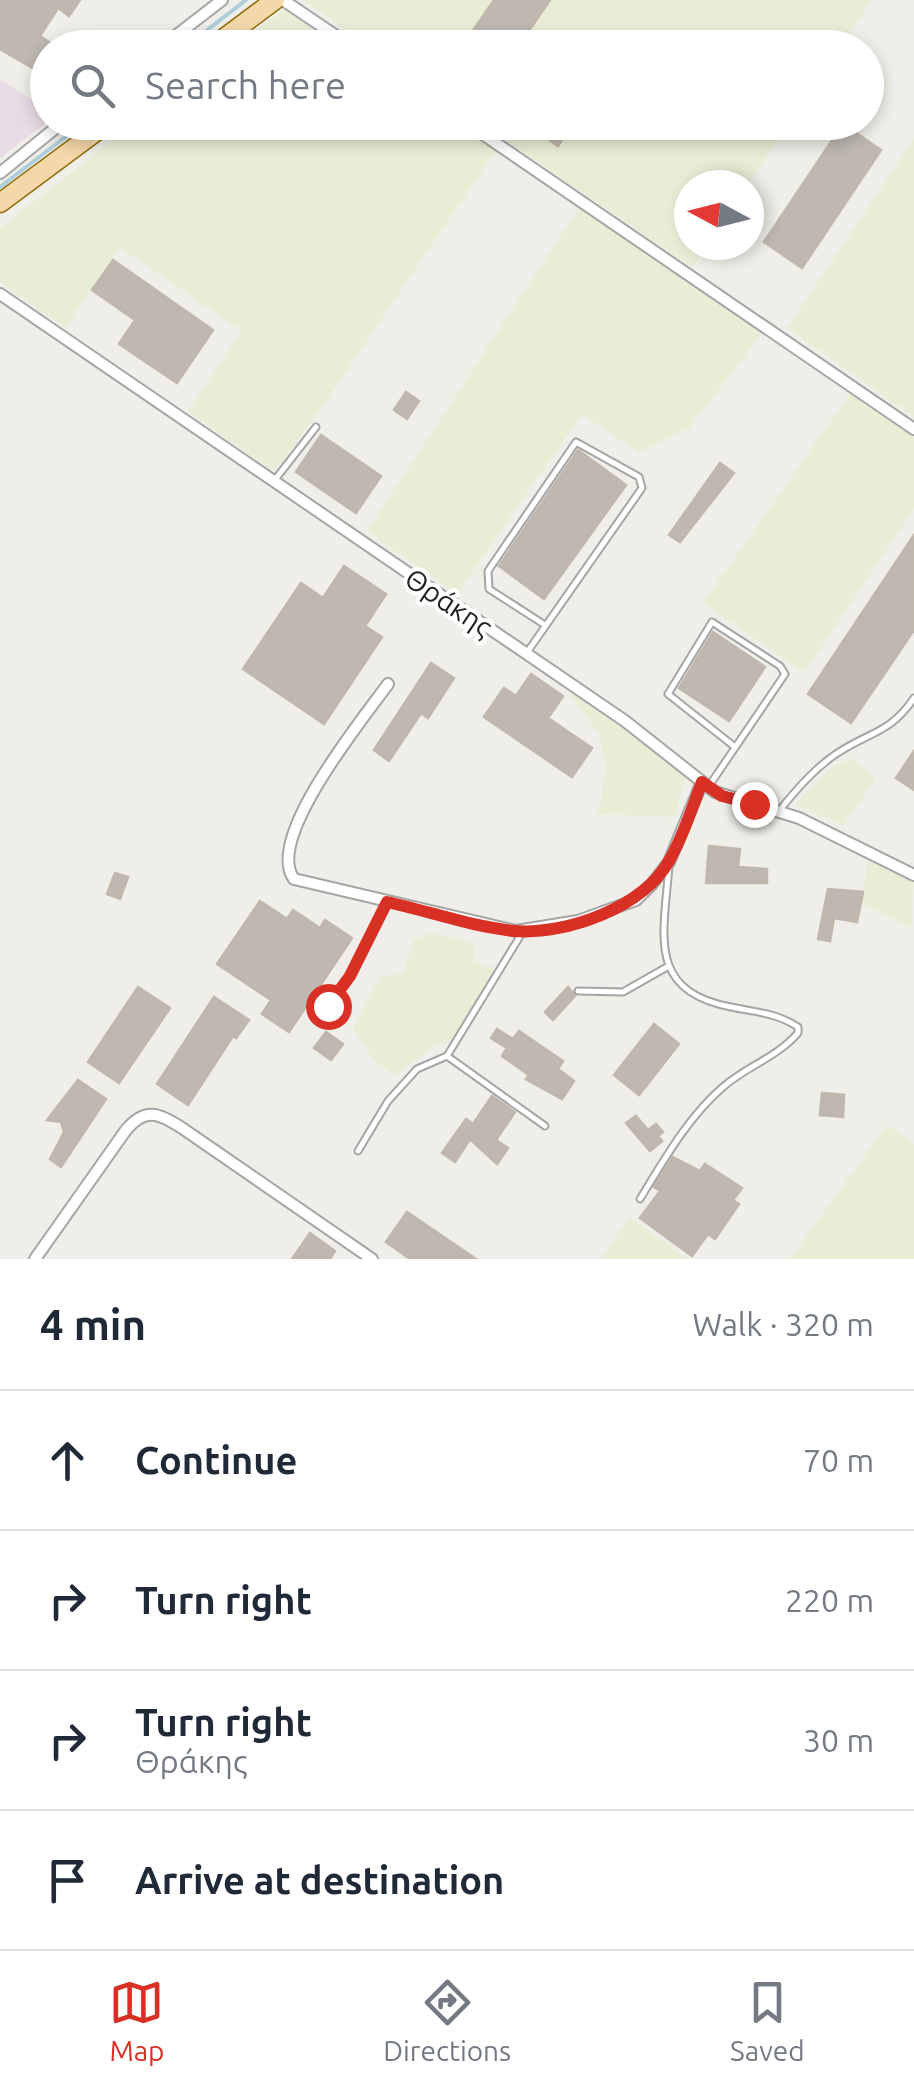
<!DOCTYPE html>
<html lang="en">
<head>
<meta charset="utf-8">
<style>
	body { margin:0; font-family:Ubuntu,sans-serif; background:#f6f6f7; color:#1f2937 }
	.compass { position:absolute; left:674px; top:170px; width:90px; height:90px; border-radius:50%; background:#fff; box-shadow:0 5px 15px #0003; rotate:277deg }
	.stop { position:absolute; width:30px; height:30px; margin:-22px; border:8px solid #d93025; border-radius:50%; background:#fff }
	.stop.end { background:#d93025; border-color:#fff; box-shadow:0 2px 10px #0008 }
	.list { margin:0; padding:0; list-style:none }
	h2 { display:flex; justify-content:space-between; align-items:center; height:130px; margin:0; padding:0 40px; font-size:42px }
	h2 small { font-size:32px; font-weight:400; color:#747a83 }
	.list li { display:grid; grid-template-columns:65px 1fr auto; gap:30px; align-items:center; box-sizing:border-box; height:140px; padding:0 40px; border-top:2px solid #e0e1e3 }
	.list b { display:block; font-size:38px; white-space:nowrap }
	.list p { margin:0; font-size:32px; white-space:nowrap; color:#747a83 }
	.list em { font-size:32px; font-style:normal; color:#747a83 }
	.icon { flex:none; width:55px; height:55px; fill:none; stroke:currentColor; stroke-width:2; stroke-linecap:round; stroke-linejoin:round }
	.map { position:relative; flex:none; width:914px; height:1259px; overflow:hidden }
	.search { position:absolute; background:#fff; box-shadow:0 5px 15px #0003; left:30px; right:30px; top:30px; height:110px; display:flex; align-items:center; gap:25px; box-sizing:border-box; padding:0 35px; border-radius:55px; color:#747a83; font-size:38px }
	.sheet { height:690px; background:#fff }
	nav { display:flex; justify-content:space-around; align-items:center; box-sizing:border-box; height:140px; border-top:2px solid #e0e1e3; background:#fff; font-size:28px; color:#747a83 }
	nav a { display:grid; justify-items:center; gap:5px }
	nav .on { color:#d93025 }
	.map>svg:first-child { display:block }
</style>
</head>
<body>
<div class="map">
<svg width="914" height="1259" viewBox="0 0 914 1259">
	<rect width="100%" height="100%" fill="#f0eee8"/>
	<path fill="#e9dbe6" d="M0,79L48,111L47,122L0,158Z"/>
	<path fill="#eaedd6" d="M303,0H872L840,48L370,47Z
		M289,6L350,48H233Z
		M135,123H458L496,150L339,382L282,463L272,470L188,412L242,331L119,247L65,328L0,282V228Z
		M479,123H789L747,185H689V245H707L692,267Z
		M914,139V417L787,328Z
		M581,205L764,331L689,428L639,453L582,414L457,594L367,531Z
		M852,391L914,435V509L804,673L703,603Z
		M574,692L688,771L674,817L598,814L606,767L599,734L572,697Z
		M851,758L876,779L843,826L795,804L831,767Z
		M868,855L914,881L911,928L862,904Z
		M431,932L473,943V961L501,971L449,1042L436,1044L394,1076L373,1059L353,1028L381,976L403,974L414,940Z
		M887,1125L914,1144V1259H790Z
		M629,1217L688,1259H601Z"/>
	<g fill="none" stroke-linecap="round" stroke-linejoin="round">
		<path stroke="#adceda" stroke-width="4" d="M184,48L246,0
			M0,187L85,122"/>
	</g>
	<path fill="#beb8b1" stroke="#c1b6ac" stroke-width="2.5" d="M0,0H80L69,16L58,8L40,36L58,48H48V77L0,49Z
		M494,0H550L517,48H461Z
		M524,122H574L558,146Z
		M843,124L881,150L802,268L764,242Z
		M113,260L213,330L177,383L119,344L135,320L92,290Z
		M406,392L419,401L407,419L394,410Z
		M321,435L381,476L356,513L296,472Z
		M578,450L626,485L544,599L499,566Z
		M720,463L734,473L680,542L669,535Z
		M914,535V630L851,723L808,694Z
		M344,566L386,594L365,626L382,637L324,724L243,669L301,583L323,598Z
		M713,632L765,667L729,721L679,688Z
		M431,663L454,678L428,718L421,713L389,761L374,750Z
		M531,674L563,696L548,718L592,748L572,777L484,717L504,688L516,696Z
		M914,751V790L896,778Z
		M709,846L740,849L738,867L767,869V883H706Z
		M115,873L128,877L120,899L107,894Z
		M828,889L863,892L857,922L834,918L830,941L818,939Z
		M260,901L287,919L293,910L320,928L325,920L352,938L289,1032L262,1014L271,1000L217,964Z
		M138,987L170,1008L119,1083L88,1062Z
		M568,987L575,996L553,1020L545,1012Z
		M214,997L249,1020L236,1038L233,1036L188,1105L157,1084Z
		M654,1024L679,1044L639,1095L614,1075Z
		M497,1029L513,1039L519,1031L563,1061L558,1069L574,1081L562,1099L526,1079L529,1075L502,1056L507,1048L491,1038Z
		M326,1032L343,1044L331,1060L314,1048Z
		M78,1080L106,1099L61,1167L50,1159L64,1132L61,1122L47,1120Z
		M822,1093L844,1095L843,1117L820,1115Z
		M492,1096L515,1112L496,1140L508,1148L497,1164L470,1139L455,1162L442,1153L466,1119L473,1124Z
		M636,1116L648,1130L656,1124L663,1132L658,1136L662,1141L650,1151L626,1123Z
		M673,1157L700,1171L705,1164L742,1188L733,1200L739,1204L715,1239L708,1234L692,1256L640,1218L660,1191L654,1187Z
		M407,1212L451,1242L476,1259H410L386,1242Z
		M310,1233L335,1251L330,1259H292Z"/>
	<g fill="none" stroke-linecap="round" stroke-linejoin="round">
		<g stroke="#a5a5a5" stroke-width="9">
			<path id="lane" d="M274,481L316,427
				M528,651L642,488L639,477L576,442L488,571L489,589L545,625
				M709,786L785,674L780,666L712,622L668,694L735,747
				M779,811C796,790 814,769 836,754C868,732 890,734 914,698
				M578,991L623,992L667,967
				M322,1014L350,976L387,902
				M447,1056L545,1126
				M358,1151L388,1101L417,1069L447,1056L522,933
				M640,1199C664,1160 688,1117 723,1087C747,1066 776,1058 798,1033V1027C777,1013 755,1012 731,1007C646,991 664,934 669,866"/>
		</g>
		<g stroke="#a5a5a5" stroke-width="14">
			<path id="street" d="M283,0L354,48
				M160,48L222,0
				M465,122L914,429
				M0,173L63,122
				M0,294L625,721L715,792L799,818L914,875
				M388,684C363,719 264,839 294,879L516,931L578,921L636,900L652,884L669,862L702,782
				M35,1259L126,1130C145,1107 159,1113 182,1128L372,1259"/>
		</g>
		<g stroke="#926c0c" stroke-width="21">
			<path id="primary" d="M211,48L275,0
				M0,203L109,122"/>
		</g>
		<use href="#lane" stroke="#fff" stroke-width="5"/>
		<use href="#street" stroke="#fff" stroke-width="10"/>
		<use href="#primary" stroke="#f5d8a9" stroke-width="18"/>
	</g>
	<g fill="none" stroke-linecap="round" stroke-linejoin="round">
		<path stroke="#d93025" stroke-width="12" d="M328,1006L350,976L387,902C428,911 473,927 515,931C567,935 643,907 669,861C683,837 692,808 702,782L722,796L754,804"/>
	</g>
	<g text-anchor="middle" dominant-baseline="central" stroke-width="8" stroke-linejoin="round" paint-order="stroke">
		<g font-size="28" fill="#212121" stroke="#fff">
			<text transform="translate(449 602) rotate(34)">Θράκης</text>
		</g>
	</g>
</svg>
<svg class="compass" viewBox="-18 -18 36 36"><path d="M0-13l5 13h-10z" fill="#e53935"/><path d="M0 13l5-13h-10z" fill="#747a83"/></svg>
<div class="stop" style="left:328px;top:1006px"></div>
<div class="stop end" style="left:754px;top:804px"></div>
<div class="search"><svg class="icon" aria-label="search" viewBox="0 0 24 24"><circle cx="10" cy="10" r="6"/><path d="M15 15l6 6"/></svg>Search here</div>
</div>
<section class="sheet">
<h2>4 min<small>Walk · 320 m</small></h2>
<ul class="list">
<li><svg class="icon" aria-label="ahead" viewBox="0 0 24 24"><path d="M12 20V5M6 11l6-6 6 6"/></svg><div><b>Continue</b></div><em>70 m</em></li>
<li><svg class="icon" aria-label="right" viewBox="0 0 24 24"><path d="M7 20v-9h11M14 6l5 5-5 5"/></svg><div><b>Turn right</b></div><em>220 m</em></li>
<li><svg class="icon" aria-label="right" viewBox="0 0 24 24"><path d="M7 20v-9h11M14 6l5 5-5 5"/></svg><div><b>Turn right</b><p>Θράκης</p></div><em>30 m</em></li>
<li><svg class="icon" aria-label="arrive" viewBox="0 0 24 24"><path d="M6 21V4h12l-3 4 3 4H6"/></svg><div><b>Arrive at destination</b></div></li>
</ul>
</section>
<nav>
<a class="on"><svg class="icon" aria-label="map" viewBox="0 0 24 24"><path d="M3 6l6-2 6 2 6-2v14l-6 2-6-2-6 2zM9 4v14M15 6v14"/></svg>Map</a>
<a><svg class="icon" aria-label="directions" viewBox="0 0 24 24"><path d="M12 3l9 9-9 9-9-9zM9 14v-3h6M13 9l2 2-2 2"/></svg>Directions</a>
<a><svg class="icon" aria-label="saved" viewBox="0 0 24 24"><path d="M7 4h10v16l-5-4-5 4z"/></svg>Saved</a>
</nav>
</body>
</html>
